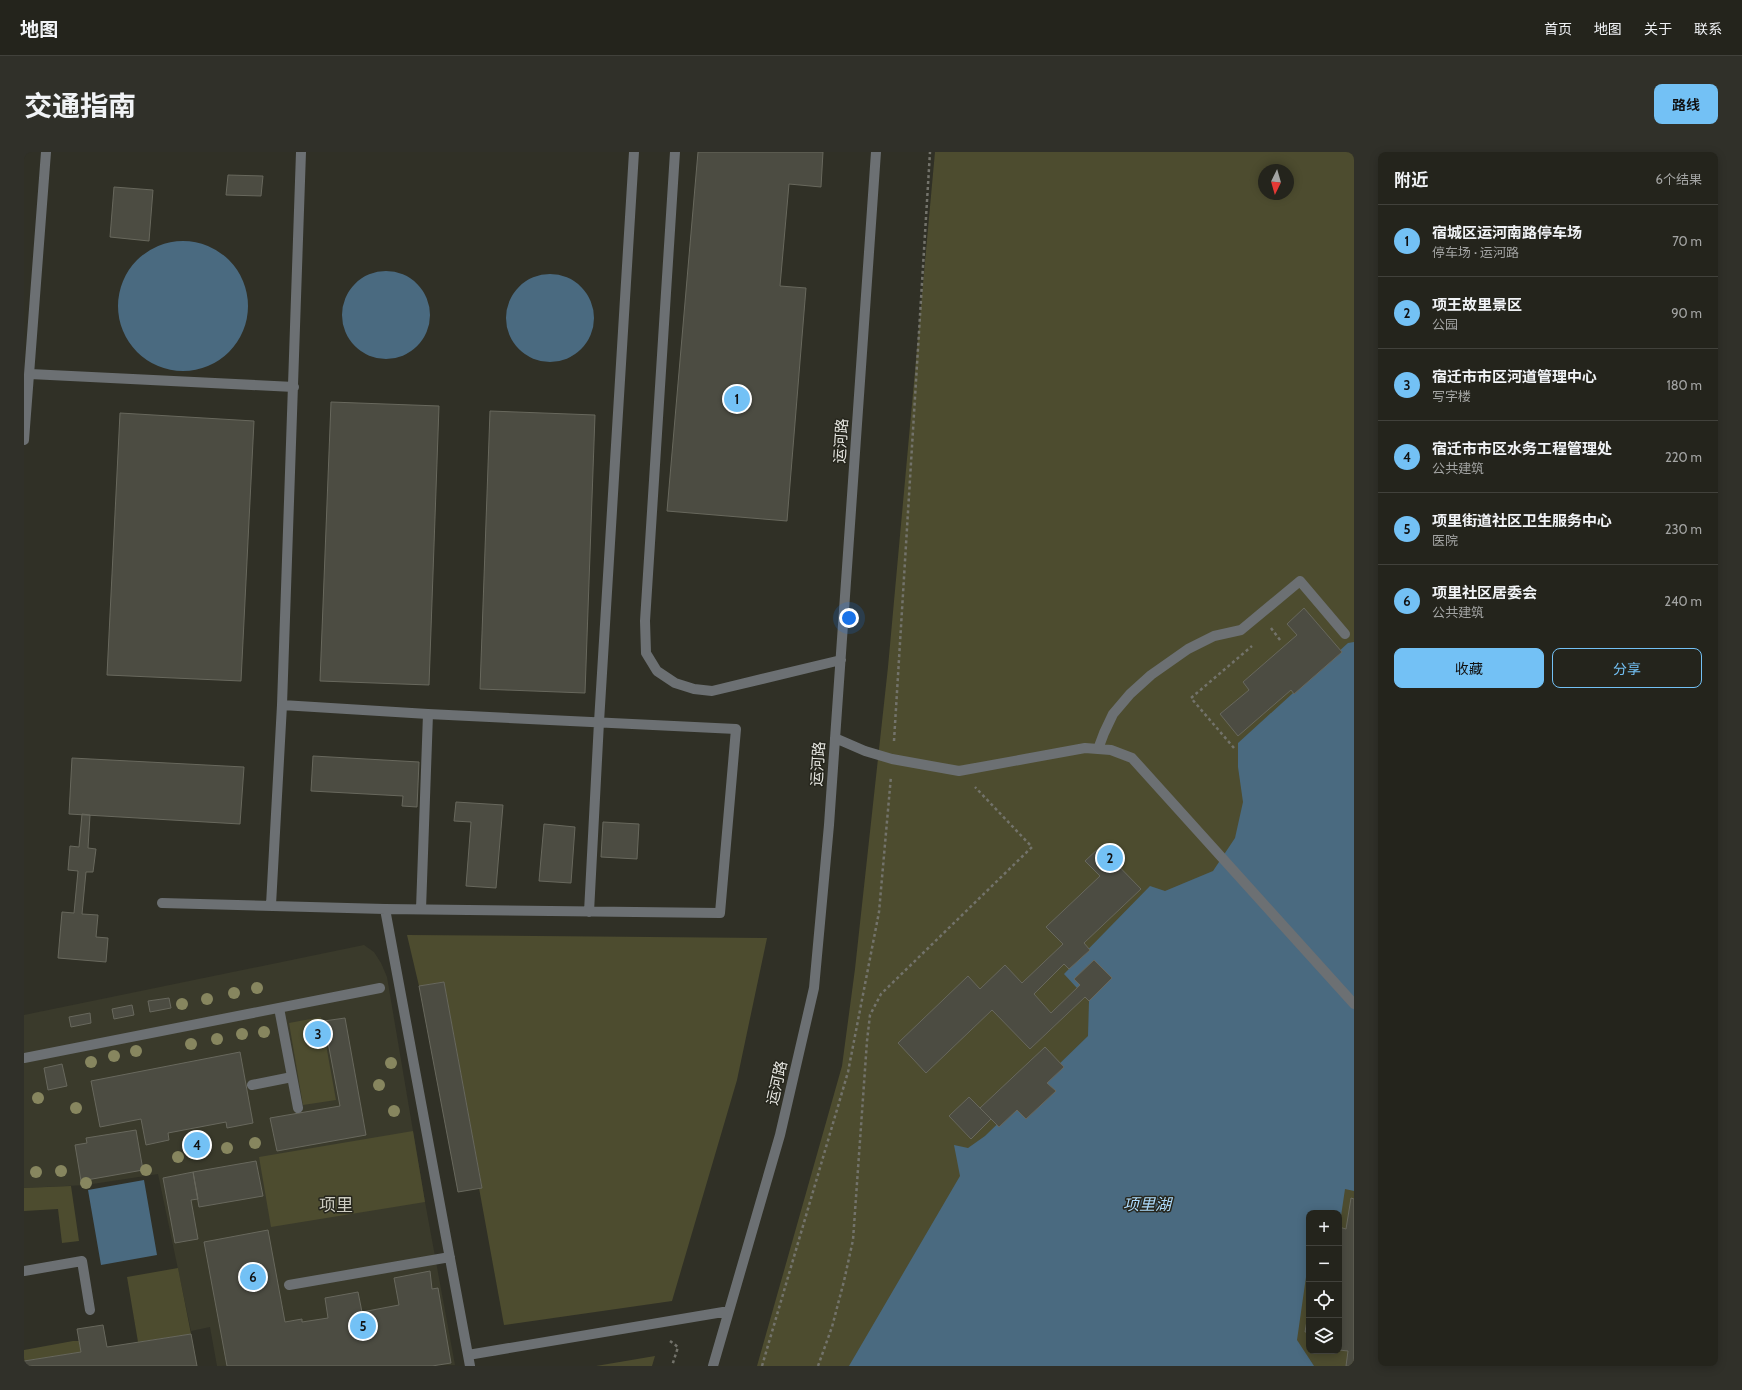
<!DOCTYPE html>
<html lang="zh">
<head>
<meta charset="utf-8">
<style>
	body { margin:0; font-family:Cabin,"Noto Sans SC",sans-serif; background:#303029; color:#f1f3f6 }
	.controls { position:absolute; right:12px; bottom:12px; display:grid; overflow:hidden; border-radius:8px; box-shadow:0 2px 10px #0003 }
	.controls button { width:36px; height:36px; display:grid; place-items:center; padding:0; border:0; border-bottom:1px solid #41413b; background:#24241c; color:#f1f3f6; font:20px sans-serif }
	.compass { position:absolute; left:1234px; top:12px; width:36px; height:36px; border-radius:50%; background:#24241c; box-shadow:0 2px 10px #0003; rotate:185deg }
	.you { position:absolute; left:825px; top:466px; width:14px; height:14px; margin:-10px; border:3px solid #fff; border-radius:50%; background:#1a73e8; box-shadow:0 0 0 6px #1a73e833 }
	.badge { display:grid; place-items:center; width:26px; height:26px; border-radius:50%; background:#73c1f5; color:#111; font-size:13px; font-weight:700 }
	.pin { position:absolute; translate:-50% -50%; border:2px solid #fff; box-shadow:0 1px 4px #0006 }
	.list { margin:0; padding:0; list-style:none }
	h2 { display:flex; justify-content:space-between; align-items:center; height:52px; margin:0; padding:0 16px; font-size:17px }
	h2 small { font-size:13px; font-weight:400; color:#a3a4a3 }
	.list li { display:grid; grid-template-columns:26px 1fr auto; gap:12px; align-items:center; box-sizing:border-box; height:72px; padding:0 16px; border-top:1px solid #41413b }
	.list b { display:block; font-size:15px; white-space:nowrap }
	.list p { margin:0; font-size:13px; white-space:nowrap; color:#a3a4a3 }
	.list em { font-size:13px; font-style:normal; color:#a3a4a3 }
	.actions { display:flex; gap:8px; padding:12px 16px }
	.actions a { flex:1; padding:9px 0; border:1px solid #73c1f5; border-radius:8px; text-align:center; font-size:14px; color:#73c1f5 }
	.actions .main { background:#73c1f5; color:#111 }
	.icon { flex:none; width:22px; height:22px; fill:none; stroke:currentColor; stroke-width:2; stroke-linecap:round; stroke-linejoin:round }
	.map { position:relative; flex:none; width:1330px; height:1214px; overflow:hidden; border-radius:8px }
	header { display:flex; align-items:center; gap:24px; box-sizing:border-box; height:56px; padding:0 20px; background:#24241c; border-bottom:1px solid #41413b }
	header strong { font-size:19px }
	nav { display:flex; gap:22px; margin-inline-start:auto; font-size:14px }
	.intro { display:flex; align-items:center; justify-content:space-between; box-sizing:border-box; height:96px; padding:0 24px }
	h1 { margin:0; font-size:28px }
	.button { padding:10px 18px; border-radius:8px; background:#73c1f5; color:#111; font-size:14px; font-weight:700 }
	main { display:flex; gap:24px; padding:0 24px }
	aside { flex:1; background:#24241c; border-radius:8px; box-shadow:0 2px 10px #0003 }
	.map>svg:first-child { display:block }
</style>
</head>
<body>
<header>
<strong>地图</strong>
<nav><a>首页</a><a>地图</a><a>关于</a><a>联系</a></nav>
</header>
<div class="intro"><h1>交通指南</h1><a class="button">路线</a></div>
<main>
<div class="map">
<svg width="1330" height="1214" viewBox="0 0 1330 1214">
	<rect width="100%" height="100%" fill="#303026"/>
	<path fill="#3a3a2b" d="M340,793L350,800L357,811L363,825L401,1050L431,1213L193,1214L186,1175L167,1179L134,1022L62,1033L0,1036V863Z"/>
	<path fill="#4d4c2f" fill-rule="evenodd" d="M911,0H1330V1214H733L818,914L831,817L864,515ZM1240,18H1264V42H1240ZM1285,1061H1315V1199H1285Z
		M383,783L743,786L713,928L648,1149L480,1173L455,1036L458,1035L420,830L395,834Z
		M297,865L312,948L279,953L265,871Z
		M389,979L401,1050L247,1075L235,1005Z
		M47,1034L55,1089L38,1091L34,1057L0,1059V1036Z
		M154,1116L167,1182L114,1190L103,1125Z
		M49,1189H55L57,1200L0,1209V1198Z
		M631,1204L628,1214H572Z"/>
	<path fill="#4a6a80" d="M94 154a65 65 0 1 1 130 0a65 65 0 1 1-130 0Z
		M318 163a44 44 0 1 1 88 0a44 44 0 1 1-88 0Z
		M482 166a44 44 0 1 1 88 0a44 44 0 1 1-88 0Z
		M1330,490V1039L1321,1037L1317,1064H1315V1061H1285V1104L1273,1188L1290,1214H825L936,1024L930,993L944,996L961,984L1064,884L1065,849L1040,822L1126,734L1141,739L1189,719L1211,686L1219,650L1214,615V591L1324,491Z
		M120,1028L133,1103L77,1113L64,1038Z"/>
	<path fill="#4c4c42" stroke="#68685d" d="M674,0H799L797,35L765,32L756,134L782,136L763,369L643,359Z
		M204,23L239,24L237,44L202,43Z
		M90,35L129,38L125,89L86,85Z
		M307,250L415,254L405,533L296,529Z
		M466,259L571,263L561,541L456,537Z
		M96,261L230,269L217,529L83,523Z
		M1280,456L1318,500L1270,542L1267,538L1214,584L1196,562L1225,538L1219,530L1273,483L1263,472Z
		M289,604L395,610L393,655L378,654L379,644L287,639Z
		M48,606L220,615L216,672L45,662Z
		M432,650L479,653L472,736L442,734L447,670L430,669Z
		M58,662L66,663L64,696L72,697L69,720H62L58,762L74,763L72,785L84,786L82,810L34,806L38,760L50,761L54,719L44,718L46,694L55,695Z
		M579,670L615,672L613,707L577,705Z
		M520,672L551,675L547,731L515,729Z
		M1076,695L1117,737L1060,791L1066,798L1045,817L1040,812L1010,842L1027,861L1056,833L1050,827L1070,808L1088,826L1065,849L1061,845L1006,897L968,858L902,921L874,891L944,824L956,837L981,813L998,831L1039,792L1022,775L1076,724L1061,709Z
		M420,830L458,1036L434,1040L395,834Z
		M145,846L147,856L126,860L124,849Z
		M108,853L110,863L90,867L88,857Z
		M66,861L67,871L47,875L45,865Z
		M321,866L342,983L253,999L246,966L316,954L300,869Z
		M1021,895L1040,915L1023,931L1032,939L1002,967L993,958L975,975L956,956Z
		M216,900L229,971L203,976L202,970L144,981L145,988L122,993L117,967L76,975L67,929Z
		M38,912L43,934L24,938L20,916Z
		M945,945L967,967L947,987L925,964Z
		M112,978L119,1018L57,1029L51,993L63,991L62,986Z
		M232,1009L239,1044L175,1055L169,1020Z
		M169,1020L174,1047L167,1048L174,1087L151,1091L139,1026Z
		M1327,1046L1330,1047V1214H1322L1324,1199L1315,1198V1075L1322,1077Z
		M244,1078L261,1170L278,1167V1170L304,1166L301,1146L334,1140L338,1160L375,1153L370,1126L406,1119L408,1137L414,1136L427,1211L408,1214H203L180,1090Z
		M1285,1157V1180H1281Z
		M79,1173L83,1195L167,1182L173,1214H0V1209L57,1200L53,1177Z"/>
	<g fill="none" stroke-linecap="round" stroke-linejoin="round">
		<path stroke="#73736b" stroke-width="2.5" stroke-dasharray="3 3" stroke-linecap="butt" d="M1247,476L1256,488
			M870,589L906,0
			M1210,596L1167,546L1228,494
			M646,1189L654,1195L648,1214
			M738,1214L824,920L855,760L867,624
			M794,1214L808,1175L820,1129L829,1088L843,889L846,863L857,842L1008,695L951,635"/>
		<path stroke="#6c7073" stroke-width="10" d="M651,0L621,469L622,501L633,519L651,531L670,537L688,539L817,508
			M6,222L270,235
			M0,288L22,0
			M811,586L841,599L868,607L935,619L1061,596L1087,598L1108,606L1330,852
			M1074,597L1080,581L1089,562L1106,542L1127,523L1164,497L1190,484L1217,478L1276,429L1321,482
			M138,751L361,757L696,761L712,577L404,562L258,553
			M247,753L258,553L277,0
			M361,757L446,1214
			M397,757L404,562
			M565,760L575,570L610,0
			M255,856L274,956
			M0,906L356,836
			M228,933L268,925
			M0,1119L58,1109L66,1158
			M265,1133L426,1105
			M444,1203L705,1159
			M689,1214L756,983L790,836L805,673L852,0"/>
	</g>
	<g fill="#87865f">
		<circle cx="233" cy="836" r="6"/>
		<circle cx="210" cy="841" r="6"/>
		<circle cx="183" cy="847" r="6"/>
		<circle cx="158" cy="852" r="6"/>
		<circle cx="240" cy="880" r="6"/>
		<circle cx="218" cy="882" r="6"/>
		<circle cx="193" cy="887" r="6"/>
		<circle cx="167" cy="892" r="6"/>
		<circle cx="112" cy="899" r="6"/>
		<circle cx="90" cy="904" r="6"/>
		<circle cx="67" cy="910" r="6"/>
		<circle cx="367" cy="911" r="6"/>
		<circle cx="355" cy="933" r="6"/>
		<circle cx="14" cy="946" r="6"/>
		<circle cx="52" cy="956" r="6"/>
		<circle cx="370" cy="959" r="6"/>
		<circle cx="231" cy="991" r="6"/>
		<circle cx="203" cy="996" r="6"/>
		<circle cx="154" cy="1005" r="6"/>
		<circle cx="122" cy="1018" r="6"/>
		<circle cx="37" cy="1019" r="6"/>
		<circle cx="12" cy="1020" r="6"/>
		<circle cx="62" cy="1031" r="6"/>
	</g>
	<g text-anchor="middle" dominant-baseline="central" stroke-width="3" stroke-linejoin="round" paint-order="stroke">
		<g font-size="15" fill="#e6e6e0" stroke="#26261d">
			<text transform="translate(817 289) rotate(-86)">运河路</text>
			<text transform="translate(794 612) rotate(-86)">运河路</text>
			<text transform="translate(753 931) rotate(-77)">运河路</text>
		</g>
		<g font-size="16" font-style="italic" fill="#aedbfc" stroke="#26261d">
			<text x="1123" y="1052">项里湖</text>
		</g>
		<g font-size="17" fill="#cdccc1" stroke="#26261d">
			<text x="312" y="1053">项里</text>
		</g>
	</g>
</svg>
<div class="controls">
<button>+</button>
<button>−</button>
<button><svg class="icon" aria-label="locate" viewBox="0 0 24 24"><circle cx="12" cy="12" r="6"/><path d="M12 2v4M12 18v4M2 12h4M18 12h4"/></svg></button>
<button><svg class="icon" aria-label="layers" viewBox="0 0 24 24"><path d="M12 4l9 5-9 5-9-5zM3 14l9 5 9-5"/></svg></button>
</div>
<svg class="compass" viewBox="-18 -18 36 36"><path d="M0-13l5 13h-10z" fill="#e53935"/><path d="M0 13l5-13h-10z" fill="#a3a4a3"/></svg>
<div class="you"></div>
<div class="pin badge" style="left:713px;top:247px">1</div>
<div class="pin badge" style="left:1086px;top:706px">2</div>
<div class="pin badge" style="left:294px;top:882px">3</div>
<div class="pin badge" style="left:173px;top:993px">4</div>
<div class="pin badge" style="left:339px;top:1174px">5</div>
<div class="pin badge" style="left:229px;top:1125px">6</div>
</div>
<aside>
<h2>附近<small>6个结果</small></h2>
<ul class="list">
<li><span class="badge">1</span><div><b>宿城区运河南路停车场</b><p>停车场 · 运河路</p></div><em>70 m</em></li>
<li><span class="badge">2</span><div><b>项王故里景区</b><p>公园</p></div><em>90 m</em></li>
<li><span class="badge">3</span><div><b>宿迁市市区河道管理中心</b><p>写字楼</p></div><em>180 m</em></li>
<li><span class="badge">4</span><div><b>宿迁市市区水务工程管理处</b><p>公共建筑</p></div><em>220 m</em></li>
<li><span class="badge">5</span><div><b>项里街道社区卫生服务中心</b><p>医院</p></div><em>230 m</em></li>
<li><span class="badge">6</span><div><b>项里社区居委会</b><p>公共建筑</p></div><em>240 m</em></li>
</ul>
<div class="actions"><a class="main">收藏</a><a>分享</a></div>
</aside>
</main>
</body>
</html>
